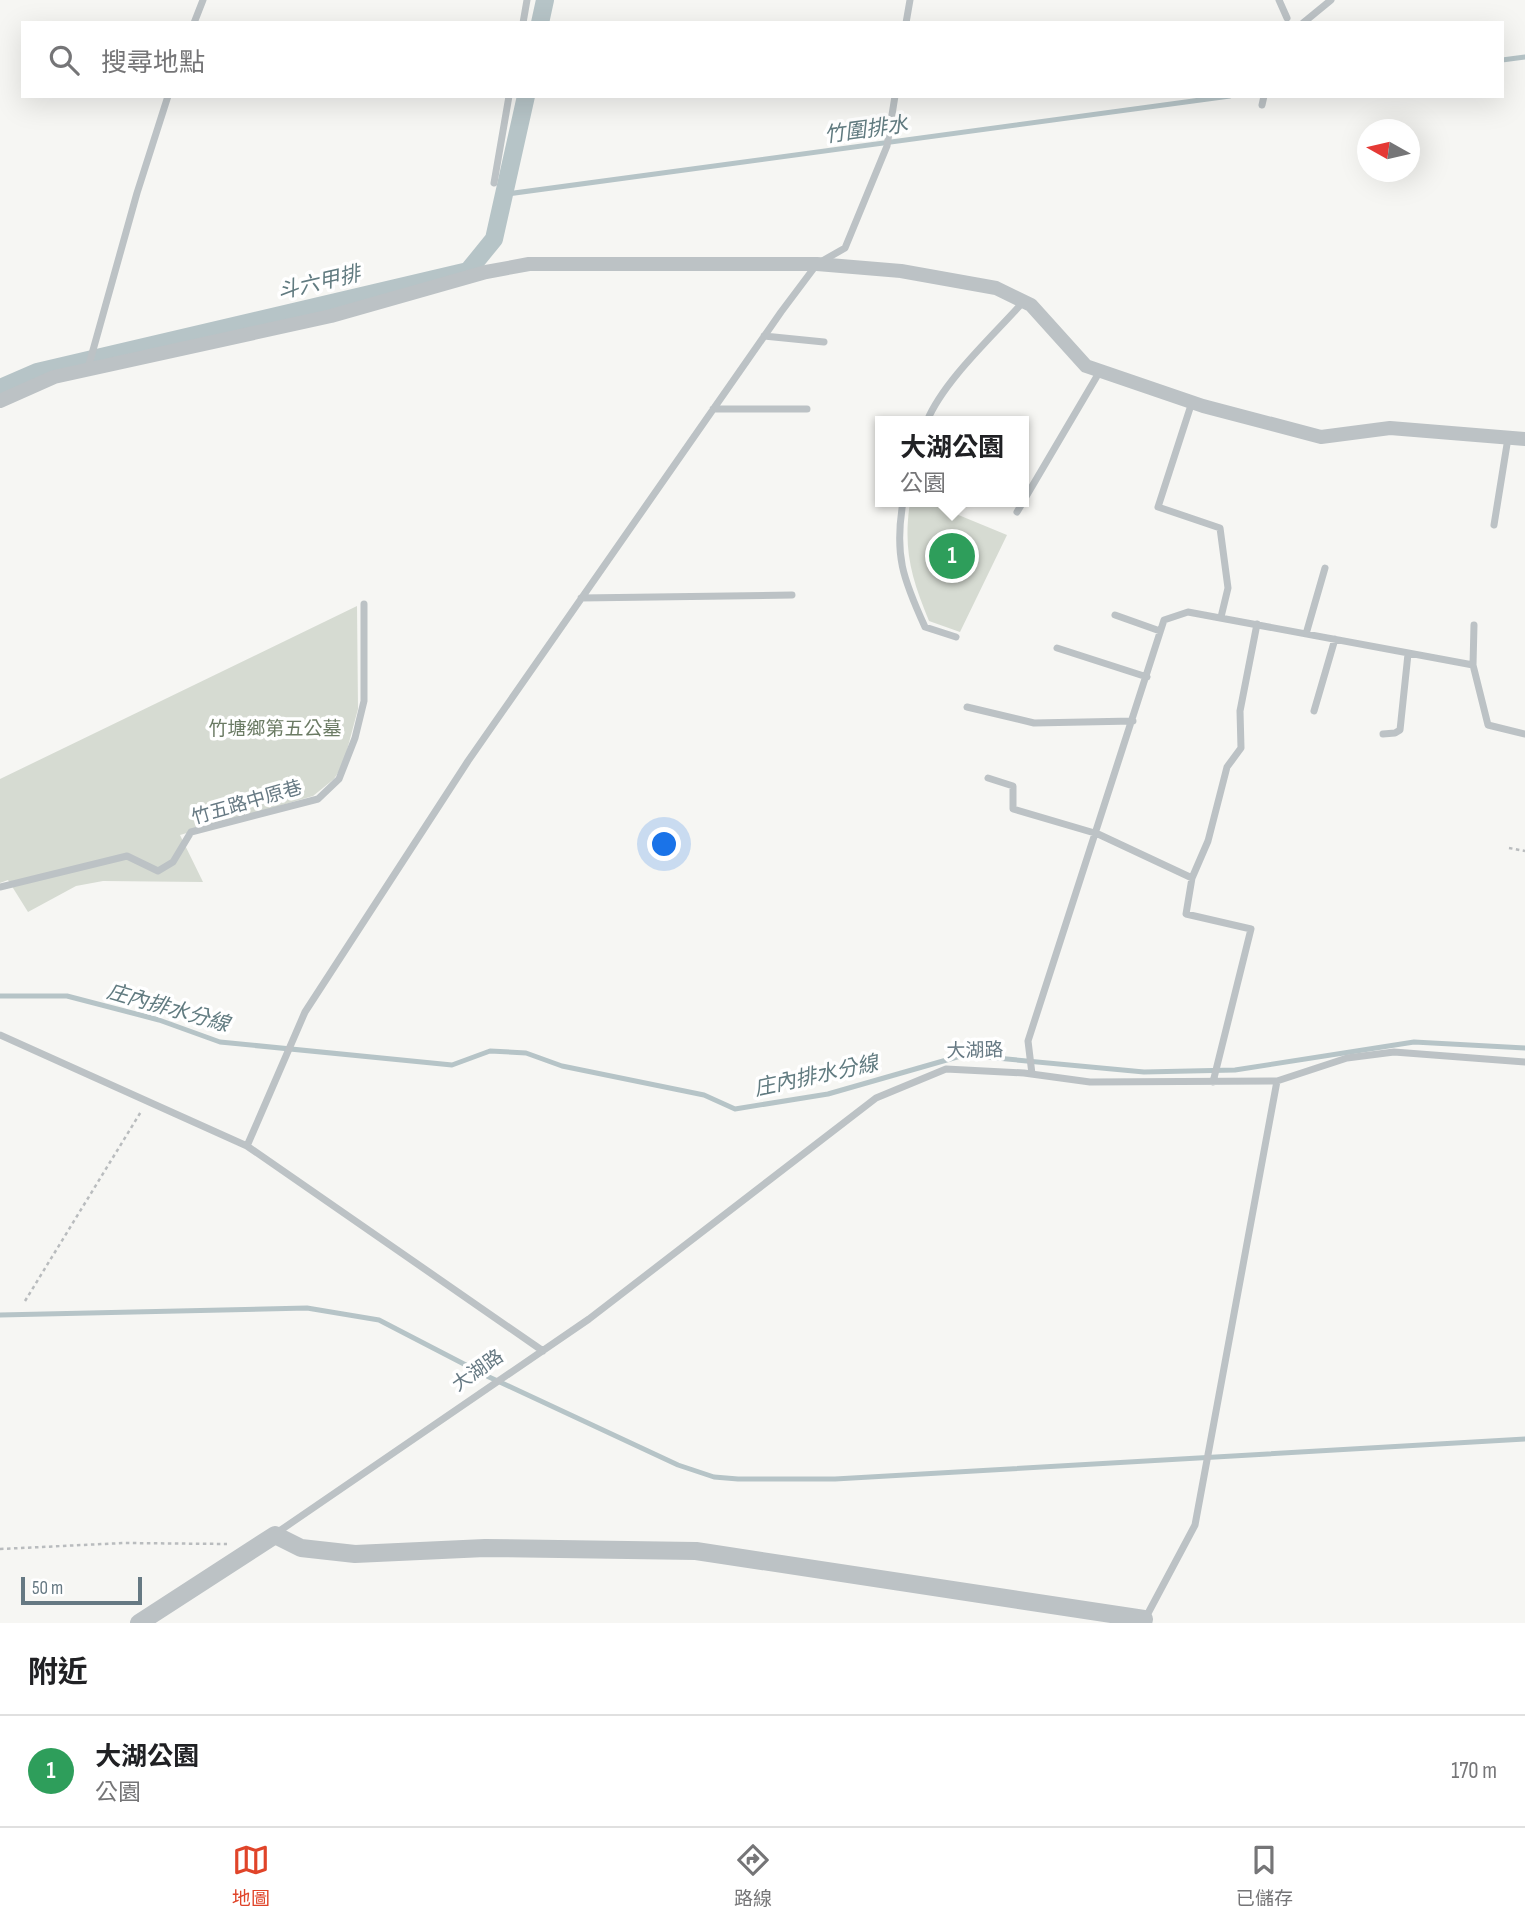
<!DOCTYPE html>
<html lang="zh-TW">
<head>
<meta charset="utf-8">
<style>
	body { margin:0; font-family:"Sofia Sans Condensed","Noto Sans TC",sans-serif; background:#f6f6f6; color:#202124 }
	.compass { position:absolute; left:1357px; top:119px; width:63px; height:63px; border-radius:50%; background:#fff; box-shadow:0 7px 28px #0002; rotate:278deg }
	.scale { position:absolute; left:21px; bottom:18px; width:121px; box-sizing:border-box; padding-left:7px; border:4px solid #667983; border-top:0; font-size:19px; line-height:24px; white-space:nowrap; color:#667983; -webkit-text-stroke:5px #fff; paint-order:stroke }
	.you { position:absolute; left:665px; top:845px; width:24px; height:24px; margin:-18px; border:5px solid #fff; border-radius:50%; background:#1a73e8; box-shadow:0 0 0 10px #1a73e833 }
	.badge { display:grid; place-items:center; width:46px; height:46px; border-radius:50%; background:#e04429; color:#fff; font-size:23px; font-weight:700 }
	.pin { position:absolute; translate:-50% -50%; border:4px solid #fff; box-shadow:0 2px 7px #0006 }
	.popup { position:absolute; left:875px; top:416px; width:154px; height:91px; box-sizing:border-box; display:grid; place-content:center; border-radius:0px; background:#fff; filter:drop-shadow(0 2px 5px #0005); font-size:23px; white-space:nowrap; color:#757577 }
	.popup b { font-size:26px; color:#202124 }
	.popup::after { content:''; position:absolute; left:50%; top:100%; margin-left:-14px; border:14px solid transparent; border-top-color:#fff }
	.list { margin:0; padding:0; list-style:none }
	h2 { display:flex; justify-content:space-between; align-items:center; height:91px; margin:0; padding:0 28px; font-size:30px }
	h2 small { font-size:23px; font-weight:400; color:#757577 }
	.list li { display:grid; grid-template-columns:46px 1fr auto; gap:21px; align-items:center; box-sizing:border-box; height:112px; padding:0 28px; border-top:2px solid #e0e0e0 }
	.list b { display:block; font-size:26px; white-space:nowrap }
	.list p { margin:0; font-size:23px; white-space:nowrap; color:#757577 }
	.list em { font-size:23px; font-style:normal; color:#757577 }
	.icon { flex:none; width:38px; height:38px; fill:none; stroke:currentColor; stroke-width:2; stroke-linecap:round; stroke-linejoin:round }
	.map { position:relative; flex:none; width:1525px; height:1623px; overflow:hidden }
	.search { position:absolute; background:#fff; box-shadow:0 7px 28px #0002; left:21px; right:21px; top:21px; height:77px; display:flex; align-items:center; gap:18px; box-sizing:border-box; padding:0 24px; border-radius:0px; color:#757577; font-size:26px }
	.sheet { height:203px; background:#fff }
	nav { display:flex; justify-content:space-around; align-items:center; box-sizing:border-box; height:98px; border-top:2px solid #e0e0e0; background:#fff; font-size:19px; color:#757577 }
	nav a { display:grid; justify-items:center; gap:4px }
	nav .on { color:#e04429 }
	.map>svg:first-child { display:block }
</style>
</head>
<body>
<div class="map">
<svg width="1525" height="1623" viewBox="0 0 1525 1623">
	<rect width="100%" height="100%" fill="#f6f6f3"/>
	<path fill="#d6dbd2" d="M910,502H927L1007,535L960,632L929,621C911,577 903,550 910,502Z
		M357,606L358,709L343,765L334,779L313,796L180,835L203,882L103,881L76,886L28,912L8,880L0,883V779Z"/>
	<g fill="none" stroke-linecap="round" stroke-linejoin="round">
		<path stroke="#b6c4c7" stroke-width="5" d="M1502,60L1525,57
			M507,194L1230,96
			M0,996H67L159,1020L220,1042L452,1065L490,1051L526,1053L562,1066L704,1095L735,1109L828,1094L964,1055L1144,1072L1235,1070L1414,1042L1525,1048
			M0,1315L307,1308L379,1320L489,1377L678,1465L714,1477L738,1479H835L1525,1439"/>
		<path stroke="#b6c4c7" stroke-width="18" d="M540,23L545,0
			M0,388L37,372L468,271L494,239L526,96"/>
		<path stroke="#b9bcbe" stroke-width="2.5" stroke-dasharray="3.5 3.5" stroke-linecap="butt" d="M1509,848L1525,851
			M25,1301L142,1110
			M0,1549L124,1543L227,1544"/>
		<path stroke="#bcc2c5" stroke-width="7" d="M1279,0L1287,18
			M194,23L203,0
			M523,23L527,0
			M906,23L910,0
			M1303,23L1331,0
			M1262,105L1264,96
			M494,183L509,96
			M764,336L824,342
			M88,368L137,193L168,96
			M1192,402L1158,507L1220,528L1228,588L1221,617
			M713,409H807
			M927,421C944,380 994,335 1024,301
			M1024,500L1100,371
			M903,502C894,555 903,579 925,627L956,637
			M1017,512L1023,502
			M1494,525L1508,438
			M581,598L792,595
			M1115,615L1160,631
			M1306,634L1325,568
			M1057,648L1147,677
			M1473,665L1474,625
			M967,707L1034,723L1133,721
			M1314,711L1335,639
			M1383,734L1395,733L1400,730L1408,654
			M988,778L1013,786V809L1098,834L1192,878
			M0,887L127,856L158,871L173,862L191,832L318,799L339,779L355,738L364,701V604
			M0,1035L247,1146L543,1351
			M1032,1074L1028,1041L1164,620L1188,612L1473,665L1488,725L1525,734
			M1213,1082L1251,929L1186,914L1192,878L1208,841L1227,767L1241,748L1240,711L1257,624
			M247,1146L305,1012L468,761L781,312L817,264L845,248L887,146L895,96
			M275,1534L589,1319L876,1098L946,1069L1024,1073L1090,1082L1277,1081L1347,1058L1394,1052L1525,1062
			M1145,1619L1195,1525L1277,1081"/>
		<path stroke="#bcc2c5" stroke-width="14" d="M0,401L54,377L331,316L486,272L529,264H817L901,271L996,288L1031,305L1086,366L1203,406L1321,437L1390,428L1525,439"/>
		<path stroke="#bcc2c5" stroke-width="18" d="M139,1623L275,1535L301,1548L355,1554L485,1548L696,1551L1144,1619L1143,1623"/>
	</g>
	<g text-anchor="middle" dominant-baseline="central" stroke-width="7" stroke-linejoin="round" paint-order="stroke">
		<g font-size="19" fill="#6b7b64" stroke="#fff">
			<text x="275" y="729">竹塘鄉第五公墓</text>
		</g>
		<g font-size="19" fill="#667983" stroke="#fff">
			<text transform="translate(247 803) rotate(-16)">竹五路中原巷</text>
			<text transform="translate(975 1051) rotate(-1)">大湖路</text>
			<text transform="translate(478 1371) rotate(-35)">大湖路</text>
		</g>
		<g font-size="21" font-style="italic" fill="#617b80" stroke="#fff">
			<text transform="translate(866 130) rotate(-8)">竹圍排水</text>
			<text transform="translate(319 283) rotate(-13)">斗六甲排</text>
			<text transform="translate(168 1008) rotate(16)">庄內排水分線</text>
			<text transform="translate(816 1076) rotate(-12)">庄內排水分線</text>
		</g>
	</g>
</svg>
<svg class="compass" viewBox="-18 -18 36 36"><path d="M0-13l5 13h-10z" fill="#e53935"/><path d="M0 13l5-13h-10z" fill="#757577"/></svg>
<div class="scale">50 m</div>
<div class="you"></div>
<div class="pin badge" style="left:952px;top:556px;background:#2e9e5b">1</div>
<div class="popup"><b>大湖公園</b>公園</div>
<div class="search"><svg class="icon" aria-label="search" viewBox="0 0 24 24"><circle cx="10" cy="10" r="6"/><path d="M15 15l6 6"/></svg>搜尋地點</div>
</div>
<section class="sheet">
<h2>附近<small></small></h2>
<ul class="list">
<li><span class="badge" style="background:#2e9e5b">1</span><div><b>大湖公園</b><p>公園</p></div><em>170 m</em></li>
</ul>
</section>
<nav>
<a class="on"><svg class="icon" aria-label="map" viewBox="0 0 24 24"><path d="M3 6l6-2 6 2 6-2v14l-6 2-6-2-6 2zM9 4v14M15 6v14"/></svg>地圖</a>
<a><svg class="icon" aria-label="directions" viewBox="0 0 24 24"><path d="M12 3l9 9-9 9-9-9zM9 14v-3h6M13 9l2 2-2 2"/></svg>路線</a>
<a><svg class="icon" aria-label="saved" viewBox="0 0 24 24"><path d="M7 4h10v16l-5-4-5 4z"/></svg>已儲存</a>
</nav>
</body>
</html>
